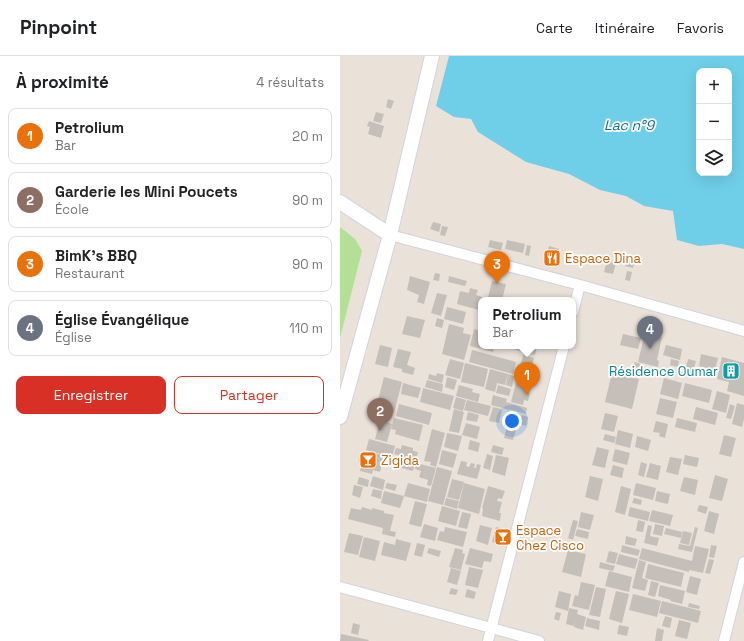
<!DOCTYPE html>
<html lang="fr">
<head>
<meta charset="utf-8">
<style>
	body { margin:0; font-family:"Space Grotesk",sans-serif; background:#f6f6f6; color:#202124 }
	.controls { position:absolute; right:12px; top:12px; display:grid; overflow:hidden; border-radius:8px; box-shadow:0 4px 16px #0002 }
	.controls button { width:36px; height:36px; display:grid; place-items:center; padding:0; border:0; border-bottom:1px solid #e0e0e0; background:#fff; color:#202124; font:20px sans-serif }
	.you { position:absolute; left:172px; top:365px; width:14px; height:14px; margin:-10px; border:3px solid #fff; border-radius:50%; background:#1a73e8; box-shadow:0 0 0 6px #1a73e833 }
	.badge { display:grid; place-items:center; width:26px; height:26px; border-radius:50%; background:#d93025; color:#fff; font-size:13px; font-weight:700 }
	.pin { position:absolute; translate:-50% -33px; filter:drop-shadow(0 1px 2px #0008) }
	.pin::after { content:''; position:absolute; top:21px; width:14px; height:12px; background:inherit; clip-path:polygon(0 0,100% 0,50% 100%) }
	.popup { position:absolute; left:138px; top:241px; width:98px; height:52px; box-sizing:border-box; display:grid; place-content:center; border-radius:8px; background:#fff; filter:drop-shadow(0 1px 3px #0005); font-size:13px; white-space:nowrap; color:#757577 }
	.popup b { font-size:15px; color:#202124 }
	.popup::after { content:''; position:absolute; left:50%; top:100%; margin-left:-8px; border:8px solid transparent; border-top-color:#fff }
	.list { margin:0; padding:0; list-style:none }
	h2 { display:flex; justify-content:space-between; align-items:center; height:52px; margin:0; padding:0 16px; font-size:17px }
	h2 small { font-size:13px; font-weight:400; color:#757577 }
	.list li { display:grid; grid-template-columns:26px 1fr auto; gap:12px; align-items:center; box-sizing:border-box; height:56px; margin:0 8px 8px; padding:0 8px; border:1px solid #e0e0e0; border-radius:8px }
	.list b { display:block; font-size:15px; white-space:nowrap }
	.list p { margin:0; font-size:13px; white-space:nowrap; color:#757577 }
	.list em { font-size:13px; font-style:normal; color:#757577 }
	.actions { display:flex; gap:8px; padding:12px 16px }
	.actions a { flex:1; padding:9px 0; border:1px solid #d93025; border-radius:8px; text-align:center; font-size:14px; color:#d93025 }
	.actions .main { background:#d93025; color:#fff }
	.icon { flex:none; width:22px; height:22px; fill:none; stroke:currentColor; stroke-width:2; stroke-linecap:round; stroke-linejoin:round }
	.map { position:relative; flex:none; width:404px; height:585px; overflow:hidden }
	header { display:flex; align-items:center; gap:24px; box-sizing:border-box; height:56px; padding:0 20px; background:#fff; border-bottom:1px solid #e0e0e0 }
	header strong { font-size:19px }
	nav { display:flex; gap:22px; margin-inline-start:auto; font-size:14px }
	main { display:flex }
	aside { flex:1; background:#fff }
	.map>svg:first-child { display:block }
</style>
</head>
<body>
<header>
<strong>Pinpoint</strong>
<nav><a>Carte</a><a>Itinéraire</a><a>Favoris</a></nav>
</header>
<main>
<aside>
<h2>À proximité<small>4 résultats</small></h2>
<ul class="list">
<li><span class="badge" style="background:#e8710a">1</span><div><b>Petrolium</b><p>Bar</p></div><em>20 m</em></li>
<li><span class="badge" style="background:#8d6e63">2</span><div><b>Garderie les Mini Poucets</b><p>École</p></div><em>90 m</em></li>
<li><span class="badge" style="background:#e8710a">3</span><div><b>BimK's BBQ</b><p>Restaurant</p></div><em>90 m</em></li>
<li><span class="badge" style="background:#6b7280">4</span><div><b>Église Évangélique</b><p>Église</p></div><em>110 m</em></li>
</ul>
<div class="actions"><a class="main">Enregistrer</a><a>Partager</a></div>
</aside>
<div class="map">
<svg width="404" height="585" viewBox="0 0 404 585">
	<rect width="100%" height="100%" fill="#eae2d9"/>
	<path fill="#b3df97" d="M0,171L15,183L22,195L0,282Z"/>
	<path fill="#6fcfe9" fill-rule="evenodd" d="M109,0H404V193L382,188L359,190L337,184L333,155L304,150L286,140L260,134L229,118L186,106L138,76L131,63L114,61L96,50ZM359,15H389V117H359Z"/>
	<path fill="#c5bfb9" d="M48,43L54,45L51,53L46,51Z
		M36,56L44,58L41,67L33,65Z
		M29,65L44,70L41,82L28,78L30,71L27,70Z
		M93,166L101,168L99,176L90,173Z
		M102,170L108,171L105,180L100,179Z
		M150,184L163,187L161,194L148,191Z
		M167,184L185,188L183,197L165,193Z
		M187,189L191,190L189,200L185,199Z
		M209,190L219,193L216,207L205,204Z
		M288,199L296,201L293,212L285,210Z
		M267,205L276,207L273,218L264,216Z
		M287,215L292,216L290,225L285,224Z
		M95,217L100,218L99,225L93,224Z
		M70,220L90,226L84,248L77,246L79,239L67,234Z
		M109,220L127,225L125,230L108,226Z
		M152,225L166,228L162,244L148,241Z
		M130,232L138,234L136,239L142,241L139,254L117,248L120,235L129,237Z
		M97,237L107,239L101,260L91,257Z
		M107,251L126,256L123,268L104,263Z
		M67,260L85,264L80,282L62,278Z
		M97,262L104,264L102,272L95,270Z
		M109,268L124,272L123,277L131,279L124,304L102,298Z
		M134,273L141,275V290H154L153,296L130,290Z
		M305,277L322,281L317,304L319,305L318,311L298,306Z
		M283,278L301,282L298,293L280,289Z
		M40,289L52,292L48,311L35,308Z
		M326,289L342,293L340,304L323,299Z
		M162,290H197L195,299Z
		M58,293L71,296L67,309L75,312L73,319L62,316V313L53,311Z
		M132,294L176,306L173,318L129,306Z
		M361,298L378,302L375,314L359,310Z
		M183,299L194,302L190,318L179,315Z
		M382,301L404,307V340L387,335L389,326L377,323Z
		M110,303L124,307L120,323L105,319Z
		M331,303L339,305L338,311L330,309Z
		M348,303L356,305L352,320L344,318Z
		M295,306L304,309L302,318L292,315Z
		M125,307L148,313L144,331L121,326Z
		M150,313L168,318L165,329L157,327L155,336L145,333Z
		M97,317L104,319L102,327L88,323L89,318L96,320Z
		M272,317L299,323L292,353L265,346Z
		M168,318L174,320L172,331L166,329Z
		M44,321L62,326L54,357L36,352Z
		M107,321L117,324L114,334L105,331Z
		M324,322L342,327L338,343L320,338Z
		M87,324L103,328L102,336L85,331Z
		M63,327L81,332L78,342L61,338Z
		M176,327L188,331L186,336L190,337L188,345L184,344L183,349L171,346Z
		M345,327L372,334L369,347L342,340Z
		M119,329L133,333L132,336L140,338L138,346L116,340Z
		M158,329L171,333L169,340L156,337Z
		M83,332L114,340L110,354L80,346Z
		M377,335L390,339L386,357L372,353Z
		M153,339L167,343L166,346L187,352L186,358L151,349Z
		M116,341L126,344L123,355L113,352Z
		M320,342L337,346L333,362L316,358Z
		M127,344L151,350L148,360L124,354Z
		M397,347L404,349V363L402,371L392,368Z
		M59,348L92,357L89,369L56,360Z
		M390,348L395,350L391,363L386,362Z
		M153,351L162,353L159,367L149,365Z
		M356,351L378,357L375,369L353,363Z
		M114,353L124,356L119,377L109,375Z
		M168,355L180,358L179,365L166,362Z
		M128,356L139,359L137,366L126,364Z
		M265,357L278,360L274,376L261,373Z
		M182,359L188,361L186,370L180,368Z
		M54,362L83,369L79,385L55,378L56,374L51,373Z
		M337,362L357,367L355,376L335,371Z
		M40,364L52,368L47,386L35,383Z
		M169,364L178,367L173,384L164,382Z
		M316,365L328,368L325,382L319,380L320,377L313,376Z
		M126,367L140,371L137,383L122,379Z
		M92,373L105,377L96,411L90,409L91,406L84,405Z
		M278,374L293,378L290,392L275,388Z
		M107,377L122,380L118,395L104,391Z
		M265,378L276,381L274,387L263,384Z
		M384,379L396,382L391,401L379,398Z
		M297,380L311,384L308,395L295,391Z
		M29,383L55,390L52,401L26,394Z
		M130,384L140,387L138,396L128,393Z
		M62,389L73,392V395L78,396L76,404L54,398L56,392L61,393Z
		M153,389L164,392L162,399L151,396Z
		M257,391L269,394L265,412L252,409Z
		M275,393L290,397L287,409L272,405Z
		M102,394L117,398L113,412L99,408Z
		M25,396L44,399L40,416L33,414L32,418L20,415Z
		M147,398L153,400L150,414L143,412Z
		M156,399L169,402L165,420L152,416Z
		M345,399L359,402L357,411L343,408Z
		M54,400L75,406L73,415L55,410L56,407L52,406Z
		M330,401L342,403L338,419L326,416Z
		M121,405L127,406L126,410L129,411L131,407L135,408L134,412H136L137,408L141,409L137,423L117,418Z
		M301,406L307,408L304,421L298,419Z
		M76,407L96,412L91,430L87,429L88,424L79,421L81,415L75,413Z
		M310,407L321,410L318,424L306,421Z
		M273,409L284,412L282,422L270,419Z
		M97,411L112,415L103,449L88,445Z
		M375,419L388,423L382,445L369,442Z
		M33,420L45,424L43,434L30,430Z
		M250,420L263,423L258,445L245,441Z
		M19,421L29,424L28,431L17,428Z
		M344,421L358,424L355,439L340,435Z
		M112,423L124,426L119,444L107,441Z
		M47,427L57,429L55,435L45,432Z
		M68,427L90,433L87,446L64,440Z
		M124,427L145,433L139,458L118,452Z
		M296,427L316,432L313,444L293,439Z
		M14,429L23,431L20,442L12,439Z
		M148,430L165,435L162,443L158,442L157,445L162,446L159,457H161L160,465L142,460L143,452H142Z
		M281,430L291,433L285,459L275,456Z
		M33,433L42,435L41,443L31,440Z
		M44,435L64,440L60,452L41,447Z
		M317,435L330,438L328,448L315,445Z
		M106,442L119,445L117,453L104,449Z
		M294,442L302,444L301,449L292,447Z
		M75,445L87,448L81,471L69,468Z
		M359,449L368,451L366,458L357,455Z
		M102,450L120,455L116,470L98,465Z
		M22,451L32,454V452L44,455V457L54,459L50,475L56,476L55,481L42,478L43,472L8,463L11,452L21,454Z
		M290,451L310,456L308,465L288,460Z
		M312,454L333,459L330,470L309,465Z
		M369,455L379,458L374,478L364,475Z
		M122,456L131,458L127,473L118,471Z
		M241,456L254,459L250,474L238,471Z
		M233,464L238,465L233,484L228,482Z
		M298,464L305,466L303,476L296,475Z
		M84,468L98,472L95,485L80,481Z
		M315,468L324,470L322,480L313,478Z
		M140,469L152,472L148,489L136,485Z
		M308,469L312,470L310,480L319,482L317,490L304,487Z
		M105,471L127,476L123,491L97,484L100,475L104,476Z
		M156,471L168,474L164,489L152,486Z
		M355,471L358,472L352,496L338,493L339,488L350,490Z
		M326,472L342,476L341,482L324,478Z
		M237,473L249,476L248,483L235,480Z
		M343,475L352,477L349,489L340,487Z
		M9,477L23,480L18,499L4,496Z
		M286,480L297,483L295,490L285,488Z
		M24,481L40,485L35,505L19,501Z
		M56,483L71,487L66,505L41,499L44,486L55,489Z
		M77,487L85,489L82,501L74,499Z
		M282,489L300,494L298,500L281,496Z
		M371,489L377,490L374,502L369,501Z
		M355,490L369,493L363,517L349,514V516L299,503L302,492L352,505Z
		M89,492L101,495L99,501L87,497Z
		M115,492L123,494L122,497L125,498L121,514L109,511Z
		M130,492L153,498L151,506L144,505L142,512L125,508Z
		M228,494L246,498L241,521L222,516Z
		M269,495L278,497L275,508L266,506Z
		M279,498L298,503L295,513L276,508Z
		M369,503L374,504L370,518L365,517Z
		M299,504L306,506L302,522L308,524L305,535L292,532Z
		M260,506L275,510L273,515L259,512Z
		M308,508L344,517L341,531L305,522Z
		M129,511L143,514L138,532L125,529Z
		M111,512L121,515L117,529L107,526Z
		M269,515L292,521L289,536L265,530Z
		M350,520L361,523L357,539L346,536Z
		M311,525L319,527L315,541L308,539Z
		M241,526L255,529L249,554L232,550L235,539L238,540Z
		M320,529L345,535L342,548L330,545L331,544L318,540Z
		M256,531L266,533L260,561L249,559Z
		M111,532L118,534L116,539L109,538Z
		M127,533L136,536L134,543L125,541Z
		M219,535L231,538L228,555L215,551Z
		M276,535L289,538L282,567L269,563Z
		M293,538L321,545L317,561L289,554Z
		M322,545L361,555L358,567L319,557Z
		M349,547L360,550L359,553L348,551Z
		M229,552L238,554L234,570L226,568Z
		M216,556L221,557L219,565L214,563Z
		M237,558L246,561L243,574L234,571Z
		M325,560L332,562L330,572L322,570Z
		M247,562L260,565L259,574L245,570Z
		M339,564L351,567L347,583L335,580Z
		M13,567L20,569L18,579L11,577Z
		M279,569L289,571L287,580L277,578Z
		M317,572L324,574L322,585H315Z
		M1,578L29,584L28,585H0Z"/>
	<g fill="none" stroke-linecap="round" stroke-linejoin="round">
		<g stroke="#cfd3e0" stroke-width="12">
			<path id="street" d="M50,179L240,229L404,275
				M233,256L240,229
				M0,531L199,585
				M148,585L224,290
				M384,585L404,506"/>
		</g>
		<g stroke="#cfd3e0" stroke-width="16">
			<path id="secondary" d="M0,146L50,179
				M0,361L50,179L92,0"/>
		</g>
		<use href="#street" stroke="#fff" stroke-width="10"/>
		<use href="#secondary" stroke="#fff" stroke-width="14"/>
	</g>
	<defs>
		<g id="restaurant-square" transform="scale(0.9)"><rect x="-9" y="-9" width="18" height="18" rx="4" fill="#e8710a" stroke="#fff"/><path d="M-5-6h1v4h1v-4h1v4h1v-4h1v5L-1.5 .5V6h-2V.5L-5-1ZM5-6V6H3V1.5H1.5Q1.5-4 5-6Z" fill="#fff"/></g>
		<g id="building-square" transform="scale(0.9)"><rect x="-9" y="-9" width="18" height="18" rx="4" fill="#0f9aa8" stroke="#fff"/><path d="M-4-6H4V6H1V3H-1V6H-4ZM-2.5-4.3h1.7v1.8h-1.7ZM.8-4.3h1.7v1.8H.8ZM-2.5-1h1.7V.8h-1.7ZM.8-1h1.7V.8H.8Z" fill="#fff"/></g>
		<g id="bar-square" transform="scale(0.9)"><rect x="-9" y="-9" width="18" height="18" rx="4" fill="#e8710a" stroke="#fff"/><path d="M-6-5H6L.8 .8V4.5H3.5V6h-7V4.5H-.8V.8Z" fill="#fff"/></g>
	</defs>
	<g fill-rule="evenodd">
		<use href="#restaurant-square" x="212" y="202"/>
		<use href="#building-square" x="391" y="315"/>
		<use href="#bar-square" x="28" y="404"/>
		<use href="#bar-square" x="163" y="481"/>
	</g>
	<g text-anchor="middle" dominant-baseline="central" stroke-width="3.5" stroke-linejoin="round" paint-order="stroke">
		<g font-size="13" fill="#c56008" stroke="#fff" text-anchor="start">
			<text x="225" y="202">Espace Dina</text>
			<text x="41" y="404">Zigida</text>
			<text x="176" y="474">Espace<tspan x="176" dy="15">Chez Cisco</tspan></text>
		</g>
		<g font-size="13" fill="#0d838f" stroke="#fff" text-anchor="end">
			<text x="378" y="315">Résidence Oumar</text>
		</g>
		<g font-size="14" font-style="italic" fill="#126c91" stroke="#fff">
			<text x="289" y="69">Lac n°9</text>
		</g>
	</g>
</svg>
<div class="controls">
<button>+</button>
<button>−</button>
<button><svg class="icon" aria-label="layers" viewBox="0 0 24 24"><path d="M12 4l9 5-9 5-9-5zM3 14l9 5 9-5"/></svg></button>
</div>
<div class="you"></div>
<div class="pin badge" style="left:187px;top:339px;background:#e8710a">1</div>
<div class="popup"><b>Petrolium</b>Bar</div>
<div class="pin badge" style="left:40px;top:375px;background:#8d6e63">2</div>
<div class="pin badge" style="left:157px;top:228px;background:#e8710a">3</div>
<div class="pin badge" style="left:310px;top:293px;background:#6b7280">4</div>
</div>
</main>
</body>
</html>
